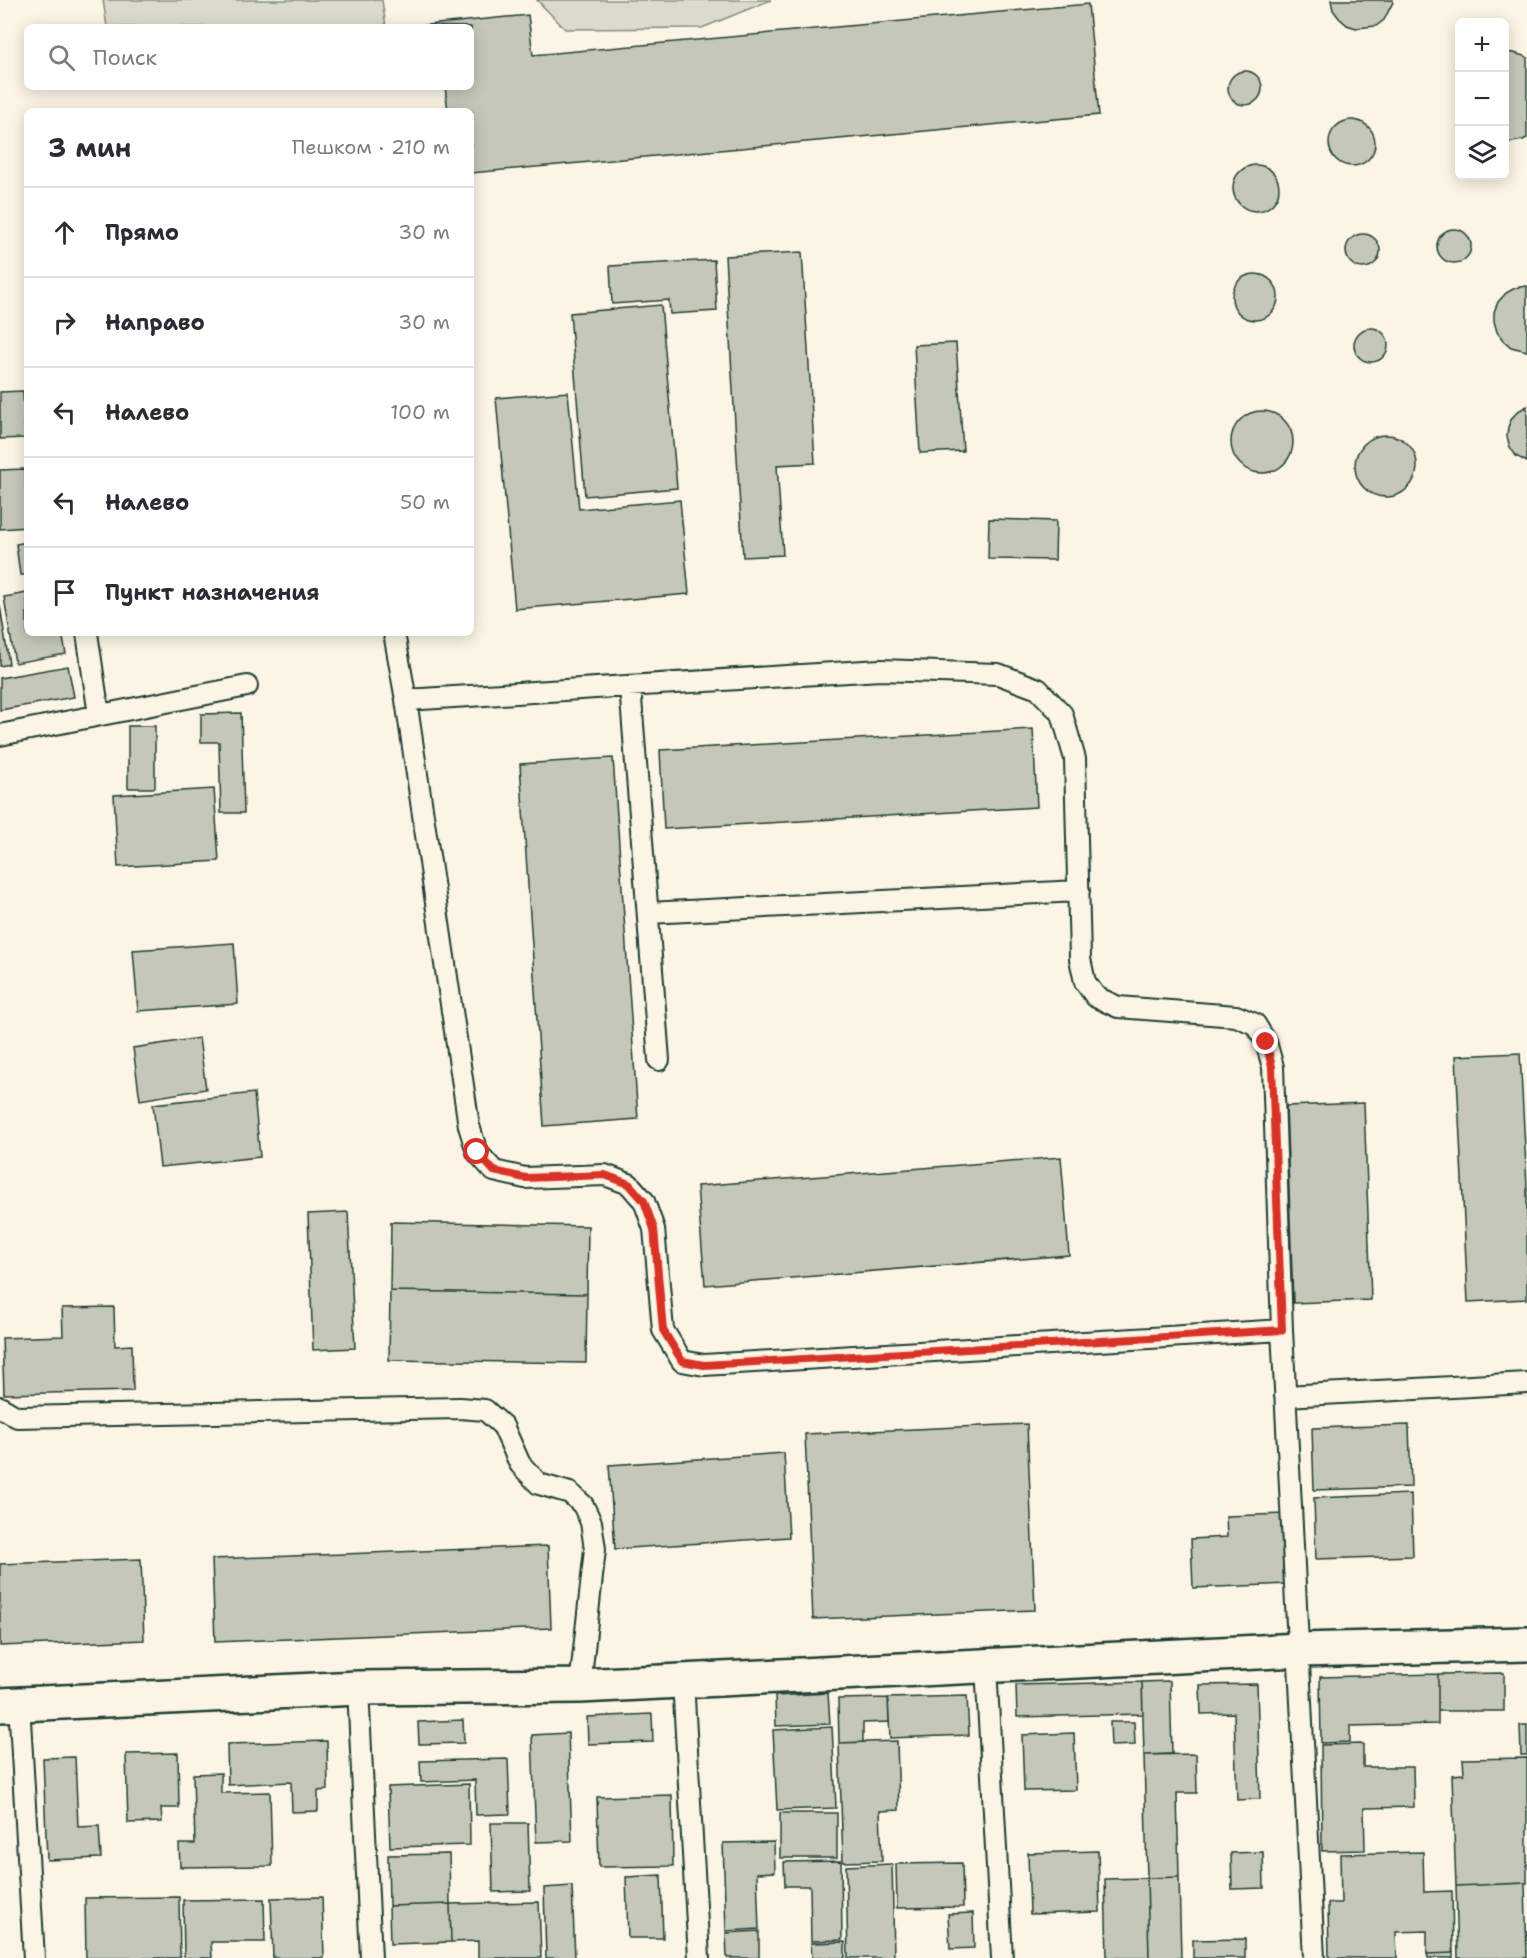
<!DOCTYPE html>
<html lang="ru">
<head>
<meta charset="utf-8">
<style>
	body { margin:0; font-family:"Shantell Sans",sans-serif; background:#f7f7f7; color:#2b2b33 }
	.controls { position:absolute; right:18px; top:18px; display:grid; overflow:hidden; border-radius:9px; box-shadow:0 3px 15px #0003 }
	.controls button { width:54px; height:54px; display:grid; place-items:center; padding:0; border:0; border-bottom:2px solid #e1e1e2; background:#fff; color:#2b2b33; font:30px sans-serif }
	.stop { position:absolute; width:18px; height:18px; margin:-14px; border:4px solid #d93025; border-radius:50%; background:#fff }
	.stop.end { background:#d93025; border-color:#fff; box-shadow:0 2px 6px #0008 }
	.list { margin:0; padding:0; list-style:none }
	h2 { display:flex; justify-content:space-between; align-items:center; height:78px; margin:0; padding:0 24px; font-size:26px }
	h2 small { font-size:20px; font-weight:400; color:#7c7c81 }
	.list li { display:grid; grid-template-columns:39px 1fr auto; gap:18px; align-items:center; box-sizing:border-box; height:90px; padding:0 24px; border-top:2px solid #e1e1e2 }
	.list b { display:block; font-size:22px; white-space:nowrap }
	.list em { font-size:20px; font-style:normal; color:#7c7c81 }
	.icon { flex:none; width:33px; height:33px; fill:none; stroke:currentColor; stroke-width:2; stroke-linecap:round; stroke-linejoin:round }
	.map { position:relative; flex:none; width:1527px; height:1958px; overflow:hidden }
	.search { position:absolute; background:#fff; box-shadow:0 3px 15px #0003; left:24px; top:24px; width:450px; height:66px; display:flex; align-items:center; gap:15px; box-sizing:border-box; padding:0 21px; border-radius:9px; color:#7c7c81; font-size:22px }
	.panel { position:absolute; background:#fff; box-shadow:0 3px 15px #0003; left:24px; top:108px; width:450px; height:528px; border-radius:9px }
	.map>svg:first-child { display:block }
</style>
</head>
<body>
<div class="map">
<svg width="1527" height="1958" viewBox="0 0 1527 1958">
	<rect width="100%" height="100%" fill="#fcf5e5"/>
	<filter id="ink" filterUnits="userSpaceOnUse"><feTurbulence type="fractalNoise" baseFrequency=".0167" numOctaves="2"/><feDisplacementMap in="SourceGraphic" scale="12" xChannelSelector="R" yChannelSelector="G"/><feConvolveMatrix kernelMatrix="1 2 1 2 8 2 1 2 1" color-interpolation-filters="sRGB"/></filter>
	<g filter="url(#ink)">
		<path fill="#dcdacc" stroke="#7e8c80" stroke-width="1.5" d="M103,0H382L386,27H107Z
			M537,0H771L702,28L565,29Z"/>
		<path fill="#c5c7b9" stroke="#1f3d34" stroke-width="1.5" d="M1331,0H1393V2L1384,20L1376,26L1356,28L1347,25L1339,18L1333,10Z
			M1088,4L1099,115L471,173V111H448L445,87H471V27L417,26L528,15L533,55Z
			M1504,52L1514,53L1527,57V138L1523,140L1507,143H1504Z
			M1228 88a17 17 0 1 1 34 0a17 17 0 1 1-34 0Z
			M1329 143a23 23 0 1 1 46 0a23 23 0 1 1-46 0Z
			M1233 188a23 23 0 1 1 46 0a23 23 0 1 1-46 0Z
			M1437 246a17 17 0 1 1 34 0a17 17 0 1 1-34 0Z
			M1346 251a17 17 0 1 1 34 0a17 17 0 1 1-34 0Z
			M802,252L815,463L777,465L783,555L743,557L725,256Z
			M714,260L717,311L670,314L669,300L612,304L610,266Z
			M1232 297a23 23 0 1 1 46 0a23 23 0 1 1-46 0Z
			M1526,286H1527V351L1511,347L1503,340L1497,332L1494,321V312L1498,302L1506,293L1515,288Z
			M661,305L677,488L585,496L570,313Z
			M1354 345a17 17 0 1 1 34 0a17 17 0 1 1-34 0Z
			M956,343L963,451L920,453L914,345Z
			M23,391L25,438L0,439V392Z
			M568,392L579,509L680,500L689,594L515,609L496,398Z
			M1527,406V462L1516,456L1510,447L1507,437L1508,427L1512,418L1518,411Z
			M1231 442a31 31 0 1 1 62 0a31 31 0 1 1-62 0Z
			M1355 466a31 31 0 1 1 62 0a31 31 0 1 1-62 0Z
			M25,469L27,527L0,529V470Z
			M989,519L1056,521L1055,560L988,559Z
			M27,542V575H20L16,544Z
			M27,593V633H62L66,654L15,663L4,597Z
			M0,605L9,664L0,666Z
			M68,666L74,697L0,710V678Z
			M241,713L244,813H221L219,742H201V714Z
			M128,726H155V788H128Z
			M1033,729L1037,807L664,829L660,750Z
			M613,758L638,1119L544,1126L520,764Z
			M214,789L219,861L118,867L114,795Z
			M234,943L238,1004L138,1011L133,950Z
			M199,1038L206,1089L140,1100L133,1048Z
			M1520,1053L1527,1187V1299L1468,1302L1456,1056Z
			M254,1093L260,1157L160,1167L153,1104Z
			M1364,1103L1371,1300L1293,1303L1286,1106Z
			M1061,1157L1069,1255L705,1285L697,1186Z
			M348,1212L355,1348L313,1350L308,1214Z
			M391,1222L588,1226L587,1294L390,1291Z
			M390,1291L587,1294L586,1363L389,1360Z
			M114,1307L115,1346L132,1345L133,1391L4,1394L2,1338L63,1336L62,1308Z
			M1027,1424L1035,1610L813,1619L805,1434Z
			M1409,1425L1411,1487L1314,1490L1312,1428Z
			M784,1453L789,1537L615,1549L609,1465Z
			M1411,1494L1413,1556L1316,1559L1314,1498Z
			M1286,1514L1289,1584L1193,1588L1191,1539L1227,1537L1226,1516Z
			M548,1546L551,1628L215,1642L212,1559Z
			M141,1559L144,1640L0,1646V1564Z
			M1504,1673V1711H1438V1674Z
			M1438,1674V1724L1350,1726V1742L1321,1743L1320,1677Z
			M1170,1681L1172,1754L1144,1755L1142,1682Z
			M1142,1682L1143,1714L1017,1717L1016,1685Z
			M1257,1684L1260,1799L1237,1800L1234,1713L1201,1714L1200,1685Z
			M828,1693L830,1724L776,1726L775,1696Z
			M967,1696L969,1735L890,1738L888,1698Z
			M888,1698L889,1722L863,1723V1742L839,1743L838,1699Z
			M652,1714L653,1742L588,1744L587,1717Z
			M463,1720L464,1743L419,1744L418,1722Z
			M1110,1722H1134L1135,1745L1111,1746Z
			M1520,1725H1527V1755H1521Z
			M832,1727L836,1808L777,1810L773,1730Z
			M568,1733L572,1841L536,1842L532,1735Z
			M1074,1733L1076,1790L1024,1791L1022,1735Z
			M327,1741L328,1790L318,1791V1811L292,1812L291,1782L228,1785L227,1744Z
			M897,1741L899,1810L880,1811L882,1861L843,1862L839,1743Z
			M1363,1744V1767H1413L1414,1807L1364,1808L1365,1850L1322,1851L1321,1745Z
			M178,1753L179,1808H161L162,1822L128,1823L126,1754Z
			M1196,1754L1197,1793H1177L1179,1877L1147,1878L1144,1755Z
			M75,1757L78,1827L99,1826L101,1858L47,1860L43,1758Z
			M1527,1758V1883L1456,1886L1452,1775L1464,1774L1463,1759Z
			M508,1759L510,1814L476,1815L475,1780L421,1782L420,1761Z
			M221,1773V1793L270,1792L272,1866L180,1867L179,1844H195L193,1774Z
			M469,1784L470,1845L390,1847L388,1787Z
			M672,1795L673,1866L599,1867L597,1797Z
			M780,1813H837V1858H780Z
			M491,1823H528L530,1891L493,1892Z
			M774,1842L775,1872L757,1873L759,1929L726,1931L723,1843Z
			M1098,1851L1100,1912L1030,1914L1028,1853Z
			M1263,1852L1264,1888L1232,1889L1231,1853Z
			M1423,1852L1424,1892L1452,1891L1453,1953L1427,1954V1931L1396,1932L1397,1958H1329L1328,1903H1341L1340,1854Z
			M449,1854L450,1904L389,1906L388,1855Z
			M841,1861L842,1940L811,1941L810,1886H785L784,1862Z
			M962,1863L963,1907L897,1908L896,1864Z
			M892,1864L894,1958H848L846,1866Z
			M661,1875L663,1938H628L626,1877Z
			M1179,1877L1181,1958H1149L1147,1878Z
			M1147,1878L1149,1958H1107L1105,1879Z
			M1525,1883L1527,1958H1458L1456,1886Z
			M572,1886L575,1958H546L544,1888Z
			M179,1897L180,1958H86L85,1898Z
			M322,1897L324,1958H273L271,1898Z
			M264,1899L265,1942H211L212,1958H184L183,1900Z
			M539,1902L541,1958H478V1941L451,1942L450,1904Z
			M450,1904L451,1942L390,1944L389,1906Z
			M973,1913L974,1948L950,1949L948,1914Z
			M759,1931V1958H727L726,1933Z
			M1245,1939V1958H1193V1940Z
			M845,1942V1958H812L811,1943Z
			M1453,1953V1958H1428L1427,1954Z"/>
		<g fill="none" stroke-linecap="round" stroke-linejoin="round">
			<g stroke="#1f3d34" stroke-width="24">
				<path id="service" d="M87,633L99,715
					M394,633L406,700
					M630,686L659,1060
					M0,735L247,686
					M648,913L1079,891
					M1282,1330L704,1365L682,1361L663,1330L654,1229L644,1201L629,1184L605,1175L525,1178L494,1171L477,1152L469,1126L406,700L880,670L998,674L1038,689L1062,714L1075,759L1080,959L1085,982L1096,997L1118,1007L1236,1016L1255,1024L1266,1042L1273,1067L1282,1330L1314,1958
					M1285,1396L1527,1383
					M0,1407L17,1417L460,1408L485,1410L503,1426L520,1464L539,1484L570,1493L583,1505L591,1522L595,1549L580,1686
					M986,1666L1002,1958
					M683,1681L699,1958
					M358,1688L371,1958
					M19,1703L34,1958"/>
			</g>
			<g stroke="#1f3d34" stroke-width="38">
				<path id="minor" d="M0,1705L358,1688L580,1686L1300,1650L1527,1644"/>
			</g>
			<use href="#service" stroke="#fcf5e5" stroke-width="20"/>
			<use href="#minor" stroke="#fcf5e5" stroke-width="33"/>
		</g>
	</g>
	<g fill="none" stroke-linecap="round" stroke-linejoin="round" filter="url(#ink)">
		<path stroke="#d93025" stroke-width="8" d="M477,1152L494,1171L525,1178L605,1175L629,1184L644,1201L654,1229L663,1330L682,1361L704,1365L1282,1330L1272,1067L1266,1042"/>
	</g>
</svg>
<div class="controls">
<button>+</button>
<button>−</button>
<button><svg class="icon" aria-label="layers" viewBox="0 0 24 24"><path d="M12 4l9 5-9 5-9-5zM3 14l9 5 9-5"/></svg></button>
</div>
<div class="stop" style="left:477px;top:1152px"></div>
<div class="stop end" style="left:1266px;top:1042px"></div>
<div class="search"><svg class="icon" aria-label="search" viewBox="0 0 24 24"><circle cx="10" cy="10" r="6"/><path d="M15 15l6 6"/></svg>Поиск</div>
<section class="panel">
<h2>3 мин<small>Пешком · 210 m</small></h2>
<ul class="list">
<li><svg class="icon" aria-label="ahead" viewBox="0 0 24 24"><path d="M12 20V5M6 11l6-6 6 6"/></svg><div><b>Прямо</b></div><em>30 m</em></li>
<li><svg class="icon" aria-label="right" viewBox="0 0 24 24"><path d="M7 20v-9h11M14 6l5 5-5 5"/></svg><div><b>Направо</b></div><em>30 m</em></li>
<li><svg class="icon" aria-label="left" viewBox="0 0 24 24"><path d="M17 20v-9H6M10 6l-5 5 5 5"/></svg><div><b>Налево</b></div><em>100 m</em></li>
<li><svg class="icon" aria-label="left" viewBox="0 0 24 24"><path d="M17 20v-9H6M10 6l-5 5 5 5"/></svg><div><b>Налево</b></div><em>50 m</em></li>
<li><svg class="icon" aria-label="arrive" viewBox="0 0 24 24"><path d="M6 21V4h12l-3 4 3 4H6"/></svg><div><b>Пункт назначения</b></div></li>
</ul>
</section>
</div>
</body>
</html>
